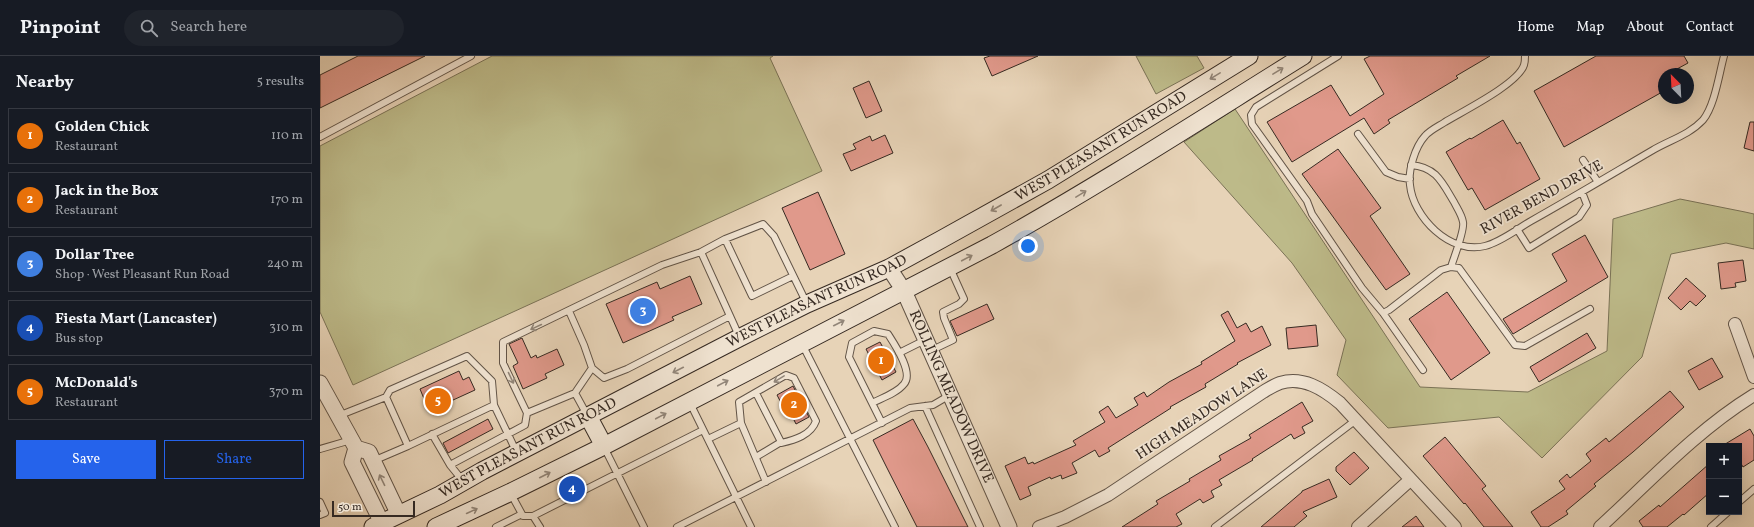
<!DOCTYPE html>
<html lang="en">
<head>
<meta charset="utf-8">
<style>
	body { margin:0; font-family:Vollkorn,serif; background:#20242c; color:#f1f3f6 }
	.controls { position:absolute; right:12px; bottom:12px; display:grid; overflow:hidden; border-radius:0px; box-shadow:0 4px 16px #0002 }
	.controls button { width:36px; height:36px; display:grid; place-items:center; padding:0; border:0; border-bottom:1px solid #363941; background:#171b24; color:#f1f3f6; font:20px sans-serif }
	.compass { position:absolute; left:1338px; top:12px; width:36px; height:36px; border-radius:50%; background:#171b24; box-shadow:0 4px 16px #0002; rotate:336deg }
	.scale { position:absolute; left:12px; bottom:10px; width:83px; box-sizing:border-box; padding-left:4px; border:2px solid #362a22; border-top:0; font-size:11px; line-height:14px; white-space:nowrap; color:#362a22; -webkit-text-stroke:3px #efe2d0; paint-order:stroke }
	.you { position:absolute; left:708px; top:190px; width:14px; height:14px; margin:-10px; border:3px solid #fff; border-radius:50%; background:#1a73e8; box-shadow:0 0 0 6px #1a73e833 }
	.badge { display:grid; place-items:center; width:26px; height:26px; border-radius:50%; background:#2563eb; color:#fff; font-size:13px; font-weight:700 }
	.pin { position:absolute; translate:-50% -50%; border:2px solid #fff; box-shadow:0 1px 4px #0006 }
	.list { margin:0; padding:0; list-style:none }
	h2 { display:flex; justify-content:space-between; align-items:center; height:52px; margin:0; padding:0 16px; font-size:17px }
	h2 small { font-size:13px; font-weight:400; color:#9ea1a6 }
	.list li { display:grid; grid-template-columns:26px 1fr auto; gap:12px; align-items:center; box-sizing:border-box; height:56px; margin:0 8px 8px; padding:0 8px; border:1px solid #363941; border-radius:0px }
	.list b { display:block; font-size:15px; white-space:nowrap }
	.list p { margin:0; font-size:13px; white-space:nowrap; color:#9ea1a6 }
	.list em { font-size:13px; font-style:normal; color:#9ea1a6 }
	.actions { display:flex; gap:8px; padding:12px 16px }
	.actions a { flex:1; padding:9px 0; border:1px solid #2563eb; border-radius:0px; text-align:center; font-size:14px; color:#2563eb }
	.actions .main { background:#2563eb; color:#fff }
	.icon { flex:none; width:22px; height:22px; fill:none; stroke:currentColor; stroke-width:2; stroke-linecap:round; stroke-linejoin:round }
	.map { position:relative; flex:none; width:1434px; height:471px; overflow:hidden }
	header { display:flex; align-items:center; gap:24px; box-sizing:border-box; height:56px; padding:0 20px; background:#171b24; border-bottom:1px solid #363941 }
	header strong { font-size:19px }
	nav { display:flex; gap:22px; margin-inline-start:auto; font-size:14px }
	.search { width:280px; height:36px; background:#20242c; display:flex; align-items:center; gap:10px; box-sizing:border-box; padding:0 14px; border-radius:22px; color:#9ea1a6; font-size:15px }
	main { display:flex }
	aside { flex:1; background:#171b24 }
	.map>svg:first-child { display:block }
</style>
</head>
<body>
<header>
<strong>Pinpoint</strong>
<div class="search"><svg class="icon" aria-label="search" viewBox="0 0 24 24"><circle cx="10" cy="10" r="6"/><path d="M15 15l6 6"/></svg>Search here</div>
<nav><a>Home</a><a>Map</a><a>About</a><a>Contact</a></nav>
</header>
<main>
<aside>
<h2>Nearby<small>5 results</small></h2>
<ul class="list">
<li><span class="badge" style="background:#e8710a">1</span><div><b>Golden Chick</b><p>Restaurant</p></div><em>110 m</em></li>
<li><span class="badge" style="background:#e8710a">2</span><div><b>Jack in the Box</b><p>Restaurant</p></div><em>170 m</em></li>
<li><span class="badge" style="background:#3f7fe0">3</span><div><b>Dollar Tree</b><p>Shop · West Pleasant Run Road</p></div><em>240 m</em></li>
<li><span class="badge" style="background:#1a4fb4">4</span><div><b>Fiesta Mart (Lancaster)</b><p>Bus stop</p></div><em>310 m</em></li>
<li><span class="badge" style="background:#e8710a">5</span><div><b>McDonald's</b><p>Restaurant</p></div><em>370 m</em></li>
</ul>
<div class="actions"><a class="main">Save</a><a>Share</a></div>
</aside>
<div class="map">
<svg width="1434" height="471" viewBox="0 0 1434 471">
	<rect width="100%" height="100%" fill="#e7d3b7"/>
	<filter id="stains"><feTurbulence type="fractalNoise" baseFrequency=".005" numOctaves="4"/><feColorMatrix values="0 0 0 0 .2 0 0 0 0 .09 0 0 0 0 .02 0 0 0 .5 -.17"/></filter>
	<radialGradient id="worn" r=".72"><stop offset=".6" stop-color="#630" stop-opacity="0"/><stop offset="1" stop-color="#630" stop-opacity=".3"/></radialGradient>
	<path fill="#bdba89" stroke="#7a7256" d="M172,0H453L450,2L502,115L33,329L0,256V90Z
		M816,0H877L884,12L836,38Z
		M915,53L1100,331L1208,336L1287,295L1293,163L1360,143L1425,156L1434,158V193L1406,187L1351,198L1322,301L1222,402L1179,361L1068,372L1017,319L1026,284L972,207L864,86Z"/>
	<path fill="#e0998b" stroke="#362a22" d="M38,0H105L0,52V19Z
		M670,0H718L672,20L664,2Z
		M1050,0H1170L1136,20L1138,22L1068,64L1070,67L1054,78L1044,62L972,106L947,66L1011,29L1030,60L1064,38L1044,3Z
		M1276,0H1364L1368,7L1357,13L1360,18H1344V35L1244,91L1214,35Z
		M549,25L562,55L546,62L533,32Z
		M1183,64L1197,88L1200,86L1220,123L1165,154L1152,132L1148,134L1126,96L1150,82L1151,83Z
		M1430,66H1434V95L1424,92Z
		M565,79L573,97L531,115L523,98L536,93L533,88L550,80L552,85Z
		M1018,93L1061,152L1050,160L1090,218L1066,234L982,118Z
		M498,136L525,198L490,214L462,152Z
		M1265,179L1288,221L1193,278L1183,263L1247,225L1232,198Z
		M1423,204L1426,225L1415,227L1416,231L1401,233L1398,207Z
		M370,220L382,248L352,261L354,264L303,287L286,248L337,226L340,233Z
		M1366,222L1386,240L1376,250L1370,245L1361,254L1348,242Z
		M1127,236L1170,297L1131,324L1089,263Z
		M667,248L674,263L637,280L630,265Z
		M908,255L917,272L926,267L931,276L942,270L951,289L917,307L918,308L885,328L886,331L850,351L851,352L788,392L790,395L779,401L775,394L752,407L757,417L742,423L741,419L731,423L730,421L708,431L711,439L700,444L685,410L705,401L708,408L713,406L714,408L756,389L753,385L785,366L779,356L788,350L796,362L818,349L814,342L824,336L827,341L849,326L882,308L881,306L915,285L901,259Z
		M996,269L998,290L968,293L966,272Z
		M1267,277L1276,292L1219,326L1210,311Z
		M202,282L211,302L216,299L217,302L237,293L244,309L225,318L227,322L203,333L193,310L198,307L189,288Z
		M560,286L576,316L562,324L546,293Z
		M1392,302L1403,321L1379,334L1368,315Z
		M139,315L143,324L149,321L155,334L109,355L100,333Z
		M473,330L489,361L476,368L471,358L468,360L457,339Z
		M1350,335L1364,351L1313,396L1274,428L1276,430L1246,455L1248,458L1228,471H1221L1211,456L1245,433L1239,425L1247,418L1250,422L1271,405L1266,398L1286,382L1289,386Z
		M982,346L993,365L982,371L985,377L974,383L971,378L932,403L933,404L899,424L902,429L891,435L894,441L883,447L880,443L856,458L862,468L856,471H802L838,448L836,445L870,425L869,423L901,404L899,400L931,382L929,379Z
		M168,363L173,373L128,397L123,387Z
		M593,363L608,391L648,471H597L567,412L553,384Z
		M1430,373L1434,380V404L1423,411L1419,404V390H1402Z
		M1125,381L1166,430L1162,433L1193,471H1164L1145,447L1144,448L1103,400Z
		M1034,396L1049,412L1030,429L1016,415V411Z
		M1389,408V437L1364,459L1363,458L1347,471H1323L1319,465L1339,449L1340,451Z
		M1009,423L1017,441L983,456L987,460L974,471H941L982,436V435Z
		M1096,460L1104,471H1082Z"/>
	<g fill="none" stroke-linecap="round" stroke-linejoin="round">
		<g stroke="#625447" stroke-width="8">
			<path id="service" d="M1018,0L936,51L931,59L932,68L987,145L992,158L1042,232L1063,257L1069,254L1121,214L1131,211L1139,212L1195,289L1205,290L1270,253
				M1205,0C1205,3 1205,6 1204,9C1198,28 1143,55 1125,66C1119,70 1110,74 1105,80C1095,91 1088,114 1090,129C1093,161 1130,199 1165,190C1181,186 1197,173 1211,165C1252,142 1292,118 1333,94C1350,84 1369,79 1383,64C1395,49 1399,18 1404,0
				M1038,78L1066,116L1078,121L1090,123
				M0,81L151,0
				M1263,104L1278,126
				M1091,109C1116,111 1122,126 1134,146C1137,152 1142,159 1143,166C1145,174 1134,201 1131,211
				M1197,173L1209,192L1259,161L1267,149L1262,136
				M405,183L432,240L473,220
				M381,196L405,183L443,168L454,180L487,248
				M1063,257L1103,314
				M482,288L575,471
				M610,295L633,284L624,262L623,256L639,248L644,243L630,212
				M579,297L605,284
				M272,312L284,322L307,313L410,260L419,280
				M255,337L267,359
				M436,337L461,386L436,401
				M370,347L431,471
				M552,347C562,342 577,337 584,328C594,317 575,289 568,278L554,275L532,287L529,301L562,367
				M605,350L660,471
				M207,357L255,337L272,312L264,289L249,255
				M18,360L66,341
				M421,367L419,346L466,319L474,322L496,365C491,379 475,384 461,387
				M112,378L130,409L143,425
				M388,383L421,367L446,426
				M88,390L174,349
				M284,391L324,471
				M0,393L31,384
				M53,405L88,390L66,341L70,334L147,300L172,325L174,349L197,397
				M130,409L205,369L207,357L183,307V286L342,209L381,196L410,260
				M191,438L203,460H213L383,374
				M0,446L5,457L0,459
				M1419,446L1434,433
				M213,460L220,471
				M176,471L202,458
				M357,471L590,352L613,349L630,339
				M895,471L1036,364
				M1391,471L1408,456"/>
		</g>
		<g stroke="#625447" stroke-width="14">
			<path id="minor" d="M1415,268L1434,321
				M719,471L745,461L788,439L943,336C948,333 954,329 960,327C983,320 1003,333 1020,347L1135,471
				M1038,471L1090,424
				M1280,471C1330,425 1377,374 1434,339"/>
		</g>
		<g stroke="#625447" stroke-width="17">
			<g id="tertiary">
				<path id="s1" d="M569,212L584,235L689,471"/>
				<path d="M0,327L36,392L49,396L79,459"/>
				<path d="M36,392L32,406L62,467"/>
			</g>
		</g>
		<g stroke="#362a22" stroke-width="19">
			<g id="secondary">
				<path d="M268,360L284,390"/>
				<path id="s2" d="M53,471L120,439L162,415L419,282L487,248L569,212L622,183L728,124L929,0"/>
				<path d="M116,471L191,436L284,390L672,189C778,130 880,64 983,0"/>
			</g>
		</g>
		<use href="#service" stroke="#efe2d0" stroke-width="6"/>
		<use href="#minor" stroke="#efe2d0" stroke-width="12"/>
		<use href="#tertiary" stroke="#efe2d0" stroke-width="15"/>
		<use href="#secondary" stroke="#efe2d0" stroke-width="17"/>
	</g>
	<defs><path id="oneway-shaft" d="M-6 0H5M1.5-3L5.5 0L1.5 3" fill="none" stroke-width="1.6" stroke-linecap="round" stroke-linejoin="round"/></defs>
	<g stroke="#928679">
		<use href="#oneway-shaft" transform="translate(958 15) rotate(-31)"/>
		<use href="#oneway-shaft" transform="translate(895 20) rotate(149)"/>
		<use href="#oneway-shaft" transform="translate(761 138) rotate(-31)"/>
		<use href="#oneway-shaft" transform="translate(676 152) rotate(150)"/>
		<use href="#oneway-shaft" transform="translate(647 202) rotate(-28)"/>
		<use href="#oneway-shaft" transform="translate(519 267) rotate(-27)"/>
		<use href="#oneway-shaft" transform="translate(216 271) rotate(155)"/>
		<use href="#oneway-shaft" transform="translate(358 314) rotate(153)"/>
		<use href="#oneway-shaft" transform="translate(191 322) rotate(65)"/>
		<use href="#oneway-shaft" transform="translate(459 323) rotate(149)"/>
		<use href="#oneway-shaft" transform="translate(403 327) rotate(-28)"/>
		<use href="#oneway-shaft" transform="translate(341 360) rotate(-28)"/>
		<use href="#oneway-shaft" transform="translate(225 419) rotate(-27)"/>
		<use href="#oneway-shaft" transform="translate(62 424) rotate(-116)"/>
		<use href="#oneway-shaft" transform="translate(152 455) rotate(-25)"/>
	</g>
	<g text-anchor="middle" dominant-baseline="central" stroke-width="3.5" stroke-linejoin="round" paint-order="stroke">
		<g font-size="15" fill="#362a22" stroke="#efe2d0">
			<text stroke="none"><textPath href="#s2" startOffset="822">WEST PLEASANT RUN ROAD</textPath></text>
			<text transform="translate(1222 142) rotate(-29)">RIVER BEND DRIVE</text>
			<text stroke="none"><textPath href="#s2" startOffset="498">WEST PLEASANT RUN ROAD</textPath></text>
			<text stroke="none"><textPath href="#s1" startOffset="143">ROLLING MEADOW DRIVE</textPath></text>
			<text transform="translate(882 359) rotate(-33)">HIGH MEADOW LANE</text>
			<text stroke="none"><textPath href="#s2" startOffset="174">WEST PLEASANT RUN ROAD</textPath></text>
		</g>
	</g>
	<rect width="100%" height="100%" filter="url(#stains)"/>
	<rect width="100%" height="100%" fill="url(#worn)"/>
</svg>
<div class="controls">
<button>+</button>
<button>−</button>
</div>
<svg class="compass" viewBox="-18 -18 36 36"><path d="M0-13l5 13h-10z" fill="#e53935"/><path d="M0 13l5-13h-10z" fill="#9ea1a6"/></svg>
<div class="scale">50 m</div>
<div class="you"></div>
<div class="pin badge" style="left:561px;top:305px;background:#e8710a">1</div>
<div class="pin badge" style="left:474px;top:349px;background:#e8710a">2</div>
<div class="pin badge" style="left:323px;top:255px;background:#3f7fe0">3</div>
<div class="pin badge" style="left:252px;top:433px;background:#1a4fb4">4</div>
<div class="pin badge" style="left:118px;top:345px;background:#e8710a">5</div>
</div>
</main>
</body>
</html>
